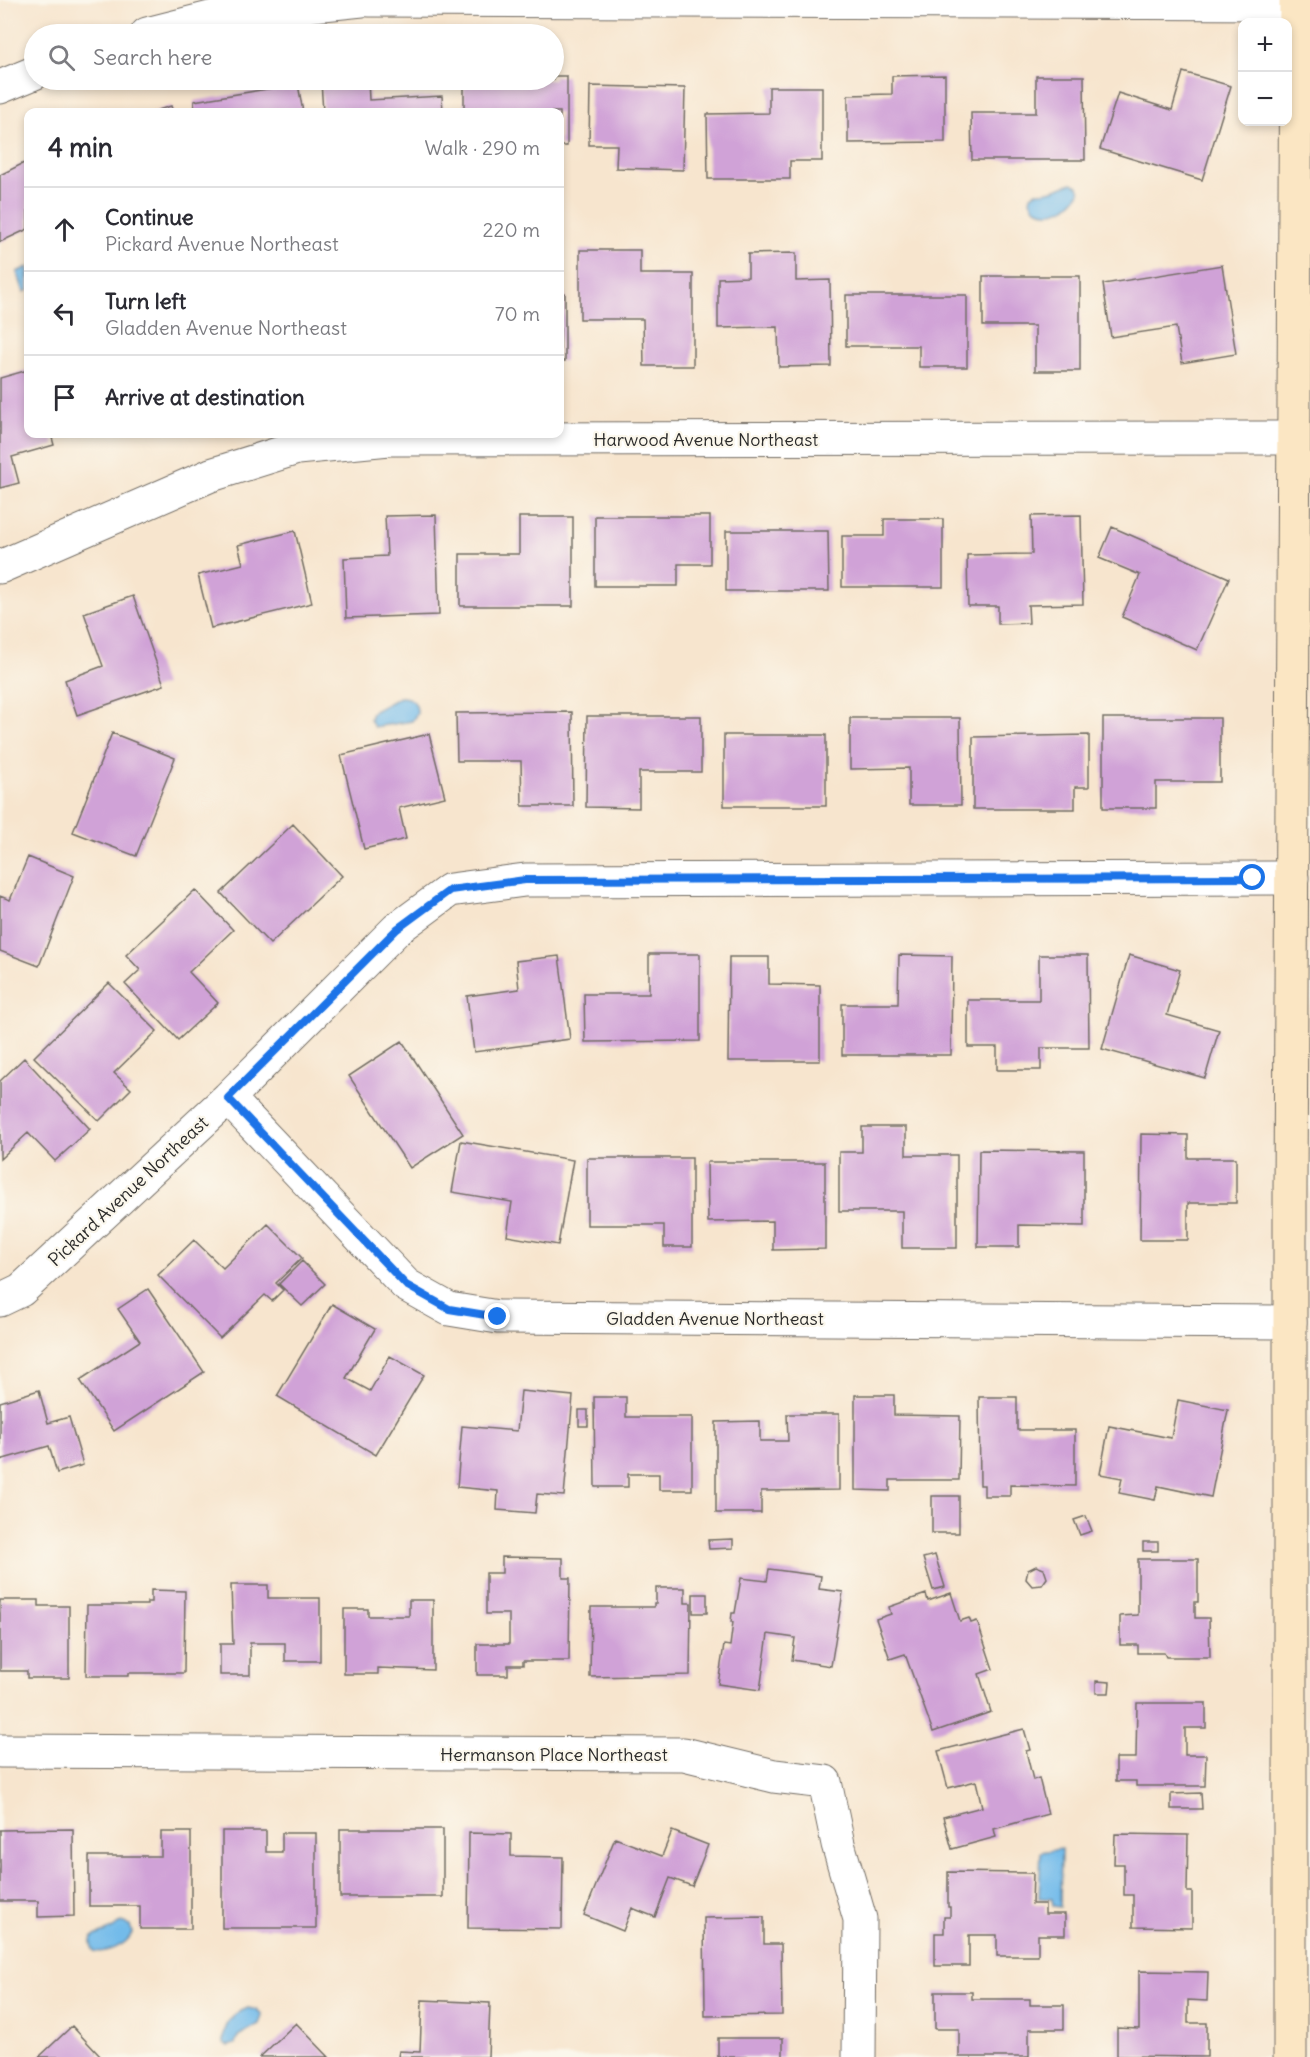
<!DOCTYPE html>
<html lang="en">
<head>
<meta charset="utf-8">
<style>
	body { margin:0; font-family:Delius,sans-serif; background:#f2f2f3; color:#2b2b33 }
	.controls { position:absolute; right:18px; top:18px; display:grid; overflow:hidden; border-radius:12px; box-shadow:0 3px 9px #0003 }
	.controls button { width:54px; height:54px; display:grid; place-items:center; padding:0; border:0; border-bottom:2px solid #e1e1e2; background:#fff; color:#2b2b33; font:30px sans-serif }
	.stop { position:absolute; width:18px; height:18px; margin:-14px; border:4px solid #1a73e8; border-radius:50%; background:#fff }
	.stop.end { background:#1a73e8; border-color:#fff; box-shadow:0 2px 6px #0008 }
	.list { margin:0; padding:0; list-style:none }
	h2 { display:flex; justify-content:space-between; align-items:center; height:78px; margin:0; padding:0 24px; font-size:26px }
	h2 small { font-size:20px; font-weight:400; color:#7c7c81 }
	.list li { display:grid; grid-template-columns:39px 1fr auto; gap:18px; align-items:center; box-sizing:border-box; height:84px; padding:0 24px; border-top:2px solid #e1e1e2 }
	.list b { display:block; font-size:22px; white-space:nowrap }
	.list p { margin:0; font-size:20px; white-space:nowrap; color:#7c7c81 }
	.list em { font-size:20px; font-style:normal; color:#7c7c81 }
	.icon { flex:none; width:33px; height:33px; fill:none; stroke:currentColor; stroke-width:2; stroke-linecap:round; stroke-linejoin:round }
	.map { position:relative; flex:none; width:1310px; height:2057px; overflow:hidden }
	.search { position:absolute; background:#fff; box-shadow:0 3px 9px #0003; left:24px; top:24px; width:540px; height:66px; display:flex; align-items:center; gap:15px; box-sizing:border-box; padding:0 21px; border-radius:33px; color:#7c7c81; font-size:22px }
	.panel { position:absolute; background:#fff; box-shadow:0 3px 9px #0003; left:24px; top:108px; width:540px; height:330px; border-radius:12px }
	.map>svg:first-child { display:block }
</style>
</head>
<body>
<div class="map">
<svg width="1310" height="2057" viewBox="0 0 1310 2057">
	<rect width="100%" height="100%" fill="#fbf7ec"/>
	<filter id="ink" filterUnits="userSpaceOnUse"><feTurbulence type="fractalNoise" baseFrequency=".0167" numOctaves="2"/><feDisplacementMap in="SourceGraphic" scale="12" xChannelSelector="R" yChannelSelector="G"/><feConvolveMatrix kernelMatrix="1 2 1 2 8 2 1 2 1" color-interpolation-filters="sRGB"/></filter>
	<filter id="wash" filterUnits="userSpaceOnUse"><feTurbulence type="fractalNoise" baseFrequency=".008" numOctaves="4" result="noise"/><feDisplacementMap in="SourceGraphic" scale="24" xChannelSelector="R" yChannelSelector="G"/><feGaussianBlur stdDeviation="1.35" result="paint"/><feColorMatrix in="noise" values="0 0 0 0 0 0 0 0 0 0 0 0 0 0 0 0 0 1.4 0 .05"/><feComposite in="paint" operator="in"/></filter>
	<g filter="url(#wash)">
		<rect width="100%" height="100%" fill="#f7e5ce"/>
		<path fill="#73bbea" stroke="#4f738a" stroke-width="1.5" d="M1072,183L1078,186L1080,192C1069,209 1052,218 1034,208L1030,200L1031,195L1036,192C1050,193 1059,187 1072,183Z
			M28,267V290L24,292L17,272Z
			M400,697C412,697 417,702 417,713L412,721L374,727L370,719L372,712Z
			M1061,1849L1060,1907L1053,1906L1052,1899L1039,1898L1041,1852Z
			M121,1922L130,1925L132,1933C127,1945 107,1954 94,1951C85,1935 97,1936 108,1931C113,1929 117,1925 121,1922Z
			M248,2008L257,2010L262,2016L259,2024L238,2036L235,2044L228,2046L224,2044C222,2026 232,2014 248,2008Z"/>
		<g id="blocks">
			<path fill="#d0a2d7" d="M1183,72L1231,86L1202,180L1100,149L1118,93L1172,110Z
				M945,75V142L848,143V95L892,94V76Z
				M554,76H567V146H560V112H464V80H554Z
				M1036,76H1084L1085,160H972L971,113H1036Z
				M368,80L369,100L442,96L443,112H323L321,82Z
				M298,84L303,112H195L194,101Z
				M590,86L685,88L683,170L616,168L617,145H589Z
				M769,87H822V161H790V179H708L707,114L769,113Z
				M171,106L173,112H152Z
				M28,161V229L0,242V175Z
				M580,250H640V274H693V366H644L643,319H580Z
				M796,253V281L830,280L831,366L779,367L778,327L718,328V278L748,277V254Z
				M1222,265L1236,354L1182,363L1176,327L1111,337L1103,284Z
				M983,276H1080V371H1035V326H983Z
				M560,293H565V361H560Z
				M846,295H967V367H919V346H846Z
				M28,370V434H51L54,445L12,457L19,483L0,488V378Z
				M436,515L439,615L346,618L344,558L387,556L385,516Z
				M1081,515L1083,604L1028,605L1029,623L998,624V606H968L967,555L1032,554L1031,516Z
				M595,516H710V564H678V586H595Z
				M519,517H573V606H460V554H519Z
				M884,519H943V587H842V536H884Z
				M1112,527L1229,578L1197,650L1122,617L1140,575L1099,558Z
				M295,531L312,603L211,628L198,575L243,564L238,545Z
				M726,531H828L829,591H726Z
				M133,596L164,685L77,715L65,680L103,666L84,613Z
				M572,712L573,806H522L521,761H457L456,713Z
				M587,716H701V772H639V808L586,807Z
				M850,718H960L961,805H909V768L850,769Z
				M1103,718H1220V782H1156V808H1103Z
				M112,733L175,758L136,856L73,832Z
				M429,734L445,797L399,808L406,839L364,849L341,755Z
				M724,735H826V806H724Z
				M1089,735V787H1075V809H973V737Z
				M293,824L342,876L270,944L221,893Z
				M28,857L74,876L39,966L0,951V896L10,900Z
				M195,890L233,930L189,972L218,1003L178,1040L125,984L140,970L126,955Z
				M649,954H700V1041L585,1042L584,994H649Z
				M899,955L952,956L951,1055H842V1004H898Z
				M1039,955H1088L1089,1048H1041V1070H997V1047H968V1000H1039Z
				M1129,955L1180,970L1167,1015L1219,1030L1205,1078L1102,1049Z
				M559,956L570,1039L474,1052L467,996L519,989L516,961Z
				M729,957H769V984L820,985V1061H728Z
				M109,983L157,1031L114,1073L131,1089L99,1121L34,1057Z
				M402,1041L463,1134L410,1168L349,1076Z
				M24,1058L90,1129L55,1161L28,1133L0,1159V1081Z
				M862,1127H906V1155H957V1248H902V1211H839V1152H862Z
				M1141,1134L1188,1135V1158H1236V1203H1188V1240H1140Z
				M461,1141L573,1160L558,1245L507,1236L512,1202L452,1192Z
				M979,1150L1084,1151V1226L1019,1225V1247H978Z
				M587,1158H692V1247H664V1225H587Z
				M707,1162H825V1249L773,1250V1221L708,1222Z
				M268,1224L302,1258L276,1283L283,1290L272,1301L265,1295L220,1338L158,1275L194,1240L223,1268Z
				M302,1261L325,1284L302,1306L279,1284Z
				M148,1289L204,1372L114,1431L80,1380L140,1341L118,1309Z
				M332,1304L375,1329L346,1378L370,1391L390,1356L424,1375L376,1455L277,1396Z
				M39,1390L48,1423L69,1417L83,1465L57,1473L49,1446L0,1460V1402Z
				M521,1391L573,1396L564,1496L537,1494L535,1513L497,1510L498,1491L457,1487L462,1426L517,1431Z
				M855,1395H894V1415L960,1416L959,1480H890V1491L855,1490Z
				M594,1397H626V1417H692V1490H659V1474H628V1487H595Z
				M979,1397H1017V1430H1075V1486L1010,1485V1496H984V1485H980Z
				M1178,1400L1228,1410L1211,1497L1158,1486L1155,1500L1119,1493L1122,1478L1100,1474L1109,1426L1171,1438Z
				M579,1410H588V1426H579Z
				M787,1414H839V1490L761,1491V1513H716V1422L760,1421V1441H788Z
				M932,1496H959V1533H932Z
				M1086,1516L1092,1531L1080,1535L1074,1520Z
				M733,1539V1548L709,1549L708,1540Z
				M1143,1542H1158V1551H1143Z
				M935,1555L945,1587L933,1590L923,1558Z
				M502,1557L563,1558V1578H570L569,1661H523V1665H508V1675H477V1644H509V1614H486V1573H502Z
				M1138,1559H1198V1602H1195V1618H1209L1210,1657H1166L1164,1653H1138V1645H1120V1616L1138,1615Z
				M1036,1566L1044,1569L1047,1578L1042,1585L1032,1586L1026,1579L1028,1570Z
				M769,1569L821,1576L819,1589L843,1592L831,1666L792,1660L795,1638L768,1634L760,1690L718,1684L724,1645L730,1646L733,1622H731L732,1613H735L741,1578L767,1581Z
				M231,1585H268V1598H320V1661H285V1643H250V1675H220V1644H233Z
				M656,1588H685V1603H691L690,1675L590,1677L591,1607H654V1603H656Z
				M151,1590L185,1591L184,1673H128V1676H86L87,1605H147V1602H151Z
				M951,1593L960,1621L969,1618L971,1623L977,1621L993,1669L979,1674L991,1712L933,1732L905,1654L890,1659L876,1619L891,1614L889,1607L926,1594L928,1601Z
				M693,1594H707V1613H693Z
				M0,1600H39V1606H69V1678H27V1671H0Z
				M409,1600H433V1670L378,1668V1674H344V1609H368V1616H409Z
				M1096,1681L1110,1682L1109,1693H1096Z
				M1137,1703H1206V1728H1185V1755H1206L1205,1786H1136V1781H1116V1758H1136Z
				M1024,1729L1030,1750L1026,1751L1033,1780L1039,1778L1048,1814L994,1829L996,1837L952,1849L943,1817L982,1807L976,1781L948,1788L938,1751Z
				M1201,1793L1202,1809H1171V1794Z
				M73,1829L74,1916L38,1917V1901H0V1830Z
				M340,1829H443V1897H340Z
				M222,1831H266V1852H282V1833H316V1928H222Z
				M672,1831L708,1845L692,1886L670,1878L655,1917L632,1908L623,1931L584,1915L615,1838L662,1856Z
				M161,1832H191V1929H140V1906H89V1856H161Z
				M469,1833L511,1834V1856L563,1857L562,1929L468,1928Z
				M1115,1834L1188,1835L1187,1892H1192V1928L1133,1927V1895H1124V1864H1114Z
				M948,1872L1033,1873L1032,1904H1045V1914H1065V1935H1038V1956H997V1935H969V1966H935V1933H944V1917H950V1907H948Z
				M764,1917V1944H781L782,2015L705,2016L704,1918Z
				M1139,1971L1208,1972L1207,2001L1188,2000V2023H1207V2057L1117,2056V2028L1139,2029Z
				M935,1992H972V1999H1030V2005H1064V2029H1029V2057H959V2029H935Z
				M422,2000L490,2003L488,2057H398L399,2051L420,2052Z
				M296,2023L329,2057H260Z
				M72,2026L101,2057H39Z
				M718,2038H783V2057H718Z"/>
		</g>
	</g>
	<g filter="url(#ink)">
		<use href="#blocks" fill-opacity="0" stroke="#726c64" stroke-width="1.5"/>
		<g fill="none" stroke-linecap="round" stroke-linejoin="round">
			<g stroke="#726c64" stroke-width="35">
				<path id="street" d="M369,0L1296,3
					M147,34L226,14L362,0
					M0,87L34,73
					M0,567L211,475L297,448L389,439L1292,438
					M228,1098L406,1285L449,1309L498,1317L1290,1322
					M0,1300L21,1290L228,1098L397,929L450,890L525,880L1292,878
					M0,1751L684,1754L774,1776L825,1782L838,1844L860,1919L859,2057"/>
			</g>
			<g stroke="#726c64" stroke-width="35">
				<path id="secondary" d="M1290,2057V1193L1296,0"/>
			</g>
			<use href="#street" stroke="#fff" stroke-width="33"/>
			<use href="#secondary" stroke="#fbe6c3" stroke-width="33"/>
		</g>
	</g>
	<g fill="none" stroke-linecap="round" stroke-linejoin="round" filter="url(#ink)">
		<path stroke="#1a73e8" stroke-width="8" d="M498,1317L449,1309L406,1285L228,1098L397,929L450,890L525,880L1253,878"/>
	</g>
	<g text-anchor="middle" dominant-baseline="central" stroke-width="4.5" stroke-linejoin="round" paint-order="stroke">
		<g font-size="18" fill="#2b2b2b" stroke="#fbf7ec">
			<text x="706" y="439">Harwood Avenue Northeast</text>
			<text transform="translate(128 1191) rotate(-43)">Pickard Avenue Northeast</text>
			<text x="715" y="1318">Gladden Avenue Northeast</text>
			<text x="554" y="1754">Hermanson Place Northeast</text>
		</g>
	</g>
</svg>
<div class="controls">
<button>+</button>
<button>−</button>
</div>
<div class="stop" style="left:1253px;top:878px"></div>
<div class="stop end" style="left:498px;top:1317px"></div>
<div class="search"><svg class="icon" aria-label="search" viewBox="0 0 24 24"><circle cx="10" cy="10" r="6"/><path d="M15 15l6 6"/></svg>Search here</div>
<section class="panel">
<h2>4 min<small>Walk · 290 m</small></h2>
<ul class="list">
<li><svg class="icon" aria-label="ahead" viewBox="0 0 24 24"><path d="M12 20V5M6 11l6-6 6 6"/></svg><div><b>Continue</b><p>Pickard Avenue Northeast</p></div><em>220 m</em></li>
<li><svg class="icon" aria-label="left" viewBox="0 0 24 24"><path d="M17 20v-9H6M10 6l-5 5 5 5"/></svg><div><b>Turn left</b><p>Gladden Avenue Northeast</p></div><em>70 m</em></li>
<li><svg class="icon" aria-label="arrive" viewBox="0 0 24 24"><path d="M6 21V4h12l-3 4 3 4H6"/></svg><div><b>Arrive at destination</b></div></li>
</ul>
</section>
</div>
</body>
</html>
